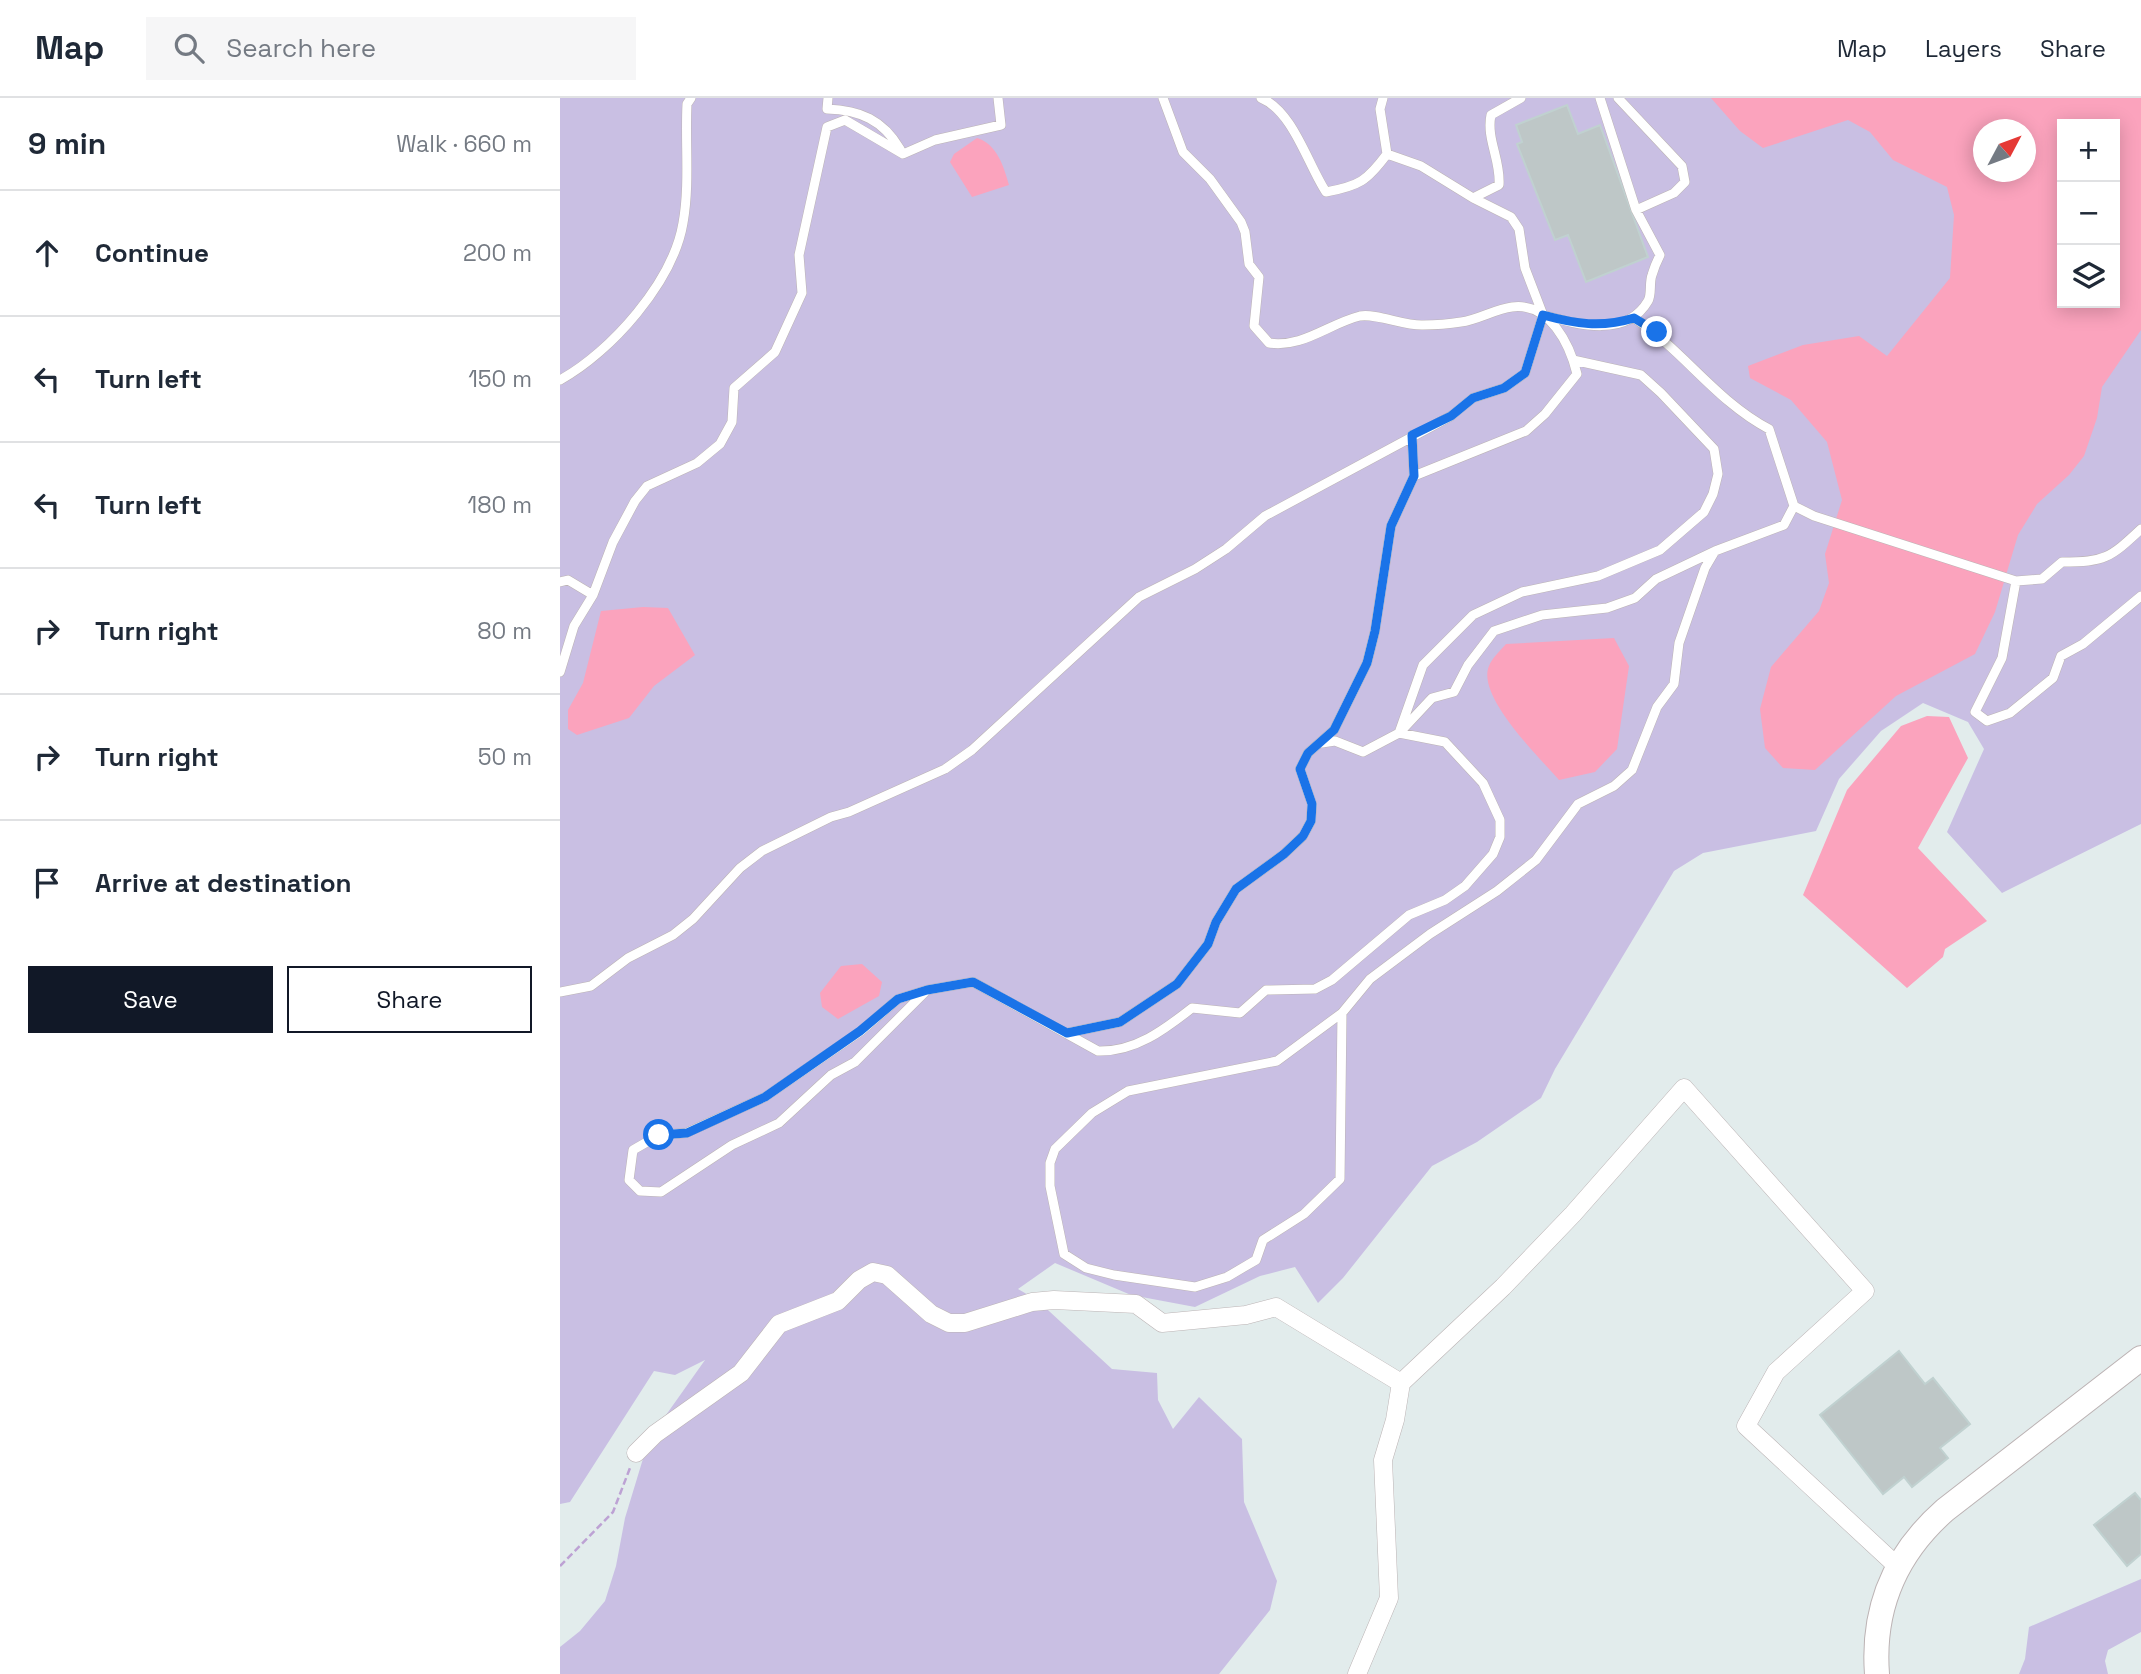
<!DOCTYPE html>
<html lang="en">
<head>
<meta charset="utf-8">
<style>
	body { margin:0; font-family:"Space Grotesk",sans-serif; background:#f6f6f7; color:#1f2937 }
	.controls { position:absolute; right:21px; top:21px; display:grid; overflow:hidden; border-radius:0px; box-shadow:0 4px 18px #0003 }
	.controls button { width:63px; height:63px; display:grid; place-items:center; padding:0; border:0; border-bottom:2px solid #e0e1e3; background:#fff; color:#1f2937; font:35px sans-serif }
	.compass { position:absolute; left:1413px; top:21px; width:63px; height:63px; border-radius:50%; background:#fff; box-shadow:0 4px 18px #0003; rotate:49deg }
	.stop { position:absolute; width:21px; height:21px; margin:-16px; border:5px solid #1a73e8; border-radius:50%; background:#fff }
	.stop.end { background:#1a73e8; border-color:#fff; box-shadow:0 2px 7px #0008 }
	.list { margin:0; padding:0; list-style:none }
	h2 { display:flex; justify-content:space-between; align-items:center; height:91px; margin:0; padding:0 28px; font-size:30px }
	h2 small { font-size:23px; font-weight:400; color:#747a83 }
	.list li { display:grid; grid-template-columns:46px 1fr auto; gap:21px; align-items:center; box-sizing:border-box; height:126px; padding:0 28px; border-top:2px solid #e0e1e3 }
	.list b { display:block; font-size:26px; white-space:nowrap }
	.list em { font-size:23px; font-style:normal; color:#747a83 }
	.actions { display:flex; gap:14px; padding:21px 28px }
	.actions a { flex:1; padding:16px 0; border:2px solid #111827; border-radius:0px; text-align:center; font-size:24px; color:#111827 }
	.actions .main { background:#111827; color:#fff }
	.icon { flex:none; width:38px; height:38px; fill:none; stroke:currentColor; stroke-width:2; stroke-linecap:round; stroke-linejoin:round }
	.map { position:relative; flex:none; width:1581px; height:1576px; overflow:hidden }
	header { display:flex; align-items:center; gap:42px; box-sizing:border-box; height:98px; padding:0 35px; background:#fff; border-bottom:2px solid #e0e1e3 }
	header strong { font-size:33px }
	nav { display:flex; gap:38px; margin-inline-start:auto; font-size:24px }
	.search { width:490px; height:63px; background:#f6f6f7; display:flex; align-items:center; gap:18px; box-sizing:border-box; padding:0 24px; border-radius:0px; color:#747a83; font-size:26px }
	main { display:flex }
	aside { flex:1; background:#fff }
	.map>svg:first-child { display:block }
</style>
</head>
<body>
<header>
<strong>Map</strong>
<div class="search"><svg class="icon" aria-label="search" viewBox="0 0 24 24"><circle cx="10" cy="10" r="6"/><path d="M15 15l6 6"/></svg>Search here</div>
<nav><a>Map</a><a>Layers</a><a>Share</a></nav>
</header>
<main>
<aside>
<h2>9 min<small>Walk · 660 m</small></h2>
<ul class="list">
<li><svg class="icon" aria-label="ahead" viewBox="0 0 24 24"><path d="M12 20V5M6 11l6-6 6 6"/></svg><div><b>Continue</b></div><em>200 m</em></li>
<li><svg class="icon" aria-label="left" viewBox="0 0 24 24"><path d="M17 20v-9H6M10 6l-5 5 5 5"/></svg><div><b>Turn left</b></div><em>150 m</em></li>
<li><svg class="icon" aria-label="left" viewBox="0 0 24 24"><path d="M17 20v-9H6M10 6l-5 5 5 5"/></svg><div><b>Turn left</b></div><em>180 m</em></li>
<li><svg class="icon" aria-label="right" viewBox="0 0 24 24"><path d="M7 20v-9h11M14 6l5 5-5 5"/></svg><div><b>Turn right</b></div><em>80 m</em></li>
<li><svg class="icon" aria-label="right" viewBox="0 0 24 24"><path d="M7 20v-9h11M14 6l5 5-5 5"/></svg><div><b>Turn right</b></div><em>50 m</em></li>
<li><svg class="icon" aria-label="arrive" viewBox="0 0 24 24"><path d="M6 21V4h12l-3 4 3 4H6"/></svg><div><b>Arrive at destination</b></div></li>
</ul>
<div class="actions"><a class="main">Save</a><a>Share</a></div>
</aside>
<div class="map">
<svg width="1581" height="1576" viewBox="0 0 1581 1576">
	<rect width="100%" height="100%" fill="#e2ecec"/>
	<path fill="#c9bfe3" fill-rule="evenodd" d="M0,0H1581V726L1442,795L1387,734L1424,651L1408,624L1363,605L1321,633L1279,681L1256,733L1143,755L1114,773L995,971L981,1000L917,1044L872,1068L783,1180L758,1205L735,1169L700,1178L635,1209L571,1197L495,1165L458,1191L477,1202L552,1271L597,1275L598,1302L613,1331L639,1299L682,1341L684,1404L717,1483L710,1512L659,1576H0V1549L20,1533L45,1503L56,1468L65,1420L89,1341L145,1262L115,1277L94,1273L10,1404L0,1406ZM1502,26H1555V205H1502ZM1423,32H1465V74H1423Z
		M1581,1481V1534L1548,1552L1545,1563L1548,1576H1459L1465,1561L1469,1529Z"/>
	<path fill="#fba3bd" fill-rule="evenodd" d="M1151,0H1581V232L1542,289L1537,320L1524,358L1509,377L1477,406L1458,437L1435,514L1415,556L1336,598L1255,672L1223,670L1205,650L1200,611L1211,569L1259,513L1269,485L1265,456L1282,402L1267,344L1231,302L1190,280L1188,268L1243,247L1299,238L1327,258L1390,180L1394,117L1387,89L1333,62L1310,34L1288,22L1203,50L1180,33ZM1502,26H1555V205H1502ZM1423,32H1465V74H1423Z
		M417,40C437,46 444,69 449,87L412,99L390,64L394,56Z
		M83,509L108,510L135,557L94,588L69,620L17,637L8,631V612L23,585L41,513Z
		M1054,540L1069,568L1057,651L1035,674L999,682C980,660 916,598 929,568C932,560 941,552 946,546Z
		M1367,618L1389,619L1408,660L1358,750L1427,823L1385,851L1383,859L1347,890L1243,797L1287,692L1341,628Z
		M302,866L322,884L319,898L278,921L262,909L260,895L281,868Z"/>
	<path fill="#bec7c7" stroke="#c0d1d0" stroke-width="2" d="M1007,7L1018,36L1040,27L1088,159L1026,184L1008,137L995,142L957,46L962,44L956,27Z
		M1339,1253L1365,1286L1373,1280L1410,1326L1380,1350L1388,1360L1352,1389L1344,1379L1323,1396L1260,1317Z
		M1575,1395L1581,1402V1456L1567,1468L1534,1427Z"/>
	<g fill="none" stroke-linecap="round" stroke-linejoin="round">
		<g stroke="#bcb4b5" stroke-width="10">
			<path id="lane" d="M268,0L267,11C300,12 323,22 340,51
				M603,0L623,54L650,81L681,124L685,134L689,166L699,179L694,228L709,245C743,250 768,226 800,218C816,215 845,228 863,227C876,227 889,226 901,224C918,222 935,211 952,209C990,204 1010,247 1017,276L985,316L966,333L854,378
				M701,0C733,13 748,67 766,94C799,88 807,83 827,56
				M823,0L820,11L827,56L861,68L913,100L939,87C941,62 926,41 931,17L961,0
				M1058,0L1122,68L1125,84L1114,95L1076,112
				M913,100L951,119L959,131L965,170L983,217
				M1074,220C1124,253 1156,303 1209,331L1234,408L1254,418L1456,483L1482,481L1502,464C1545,464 1550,460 1581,431
				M0,282C51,254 113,184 123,125C130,86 125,46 127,6L131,0
				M1456,483L1442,560L1415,614L1427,623L1450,615L1493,580L1501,558L1523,546L1581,498
				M0,484L8,482L33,497
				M0,574L14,528L33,497L53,444L75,403L87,388L137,365L160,346L172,324L174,290L215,254L242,195L239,157L267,29L285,22L343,56L375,42L441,27L438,0
				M843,631L872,600L894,594L908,567L934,533L982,517L1047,510L1075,500L1096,481L1155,453
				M839,635L863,567L913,517L962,494L1038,478L1100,452L1144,414L1153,396L1158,376L1154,351L1101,295L1081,277L1013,262
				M367,892L295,964L271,977L219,1025L172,1047L101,1094L80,1093L69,1082L73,1052L99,1037L126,1035L205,999L301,933L338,901L367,892L413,884L538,953C575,954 604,932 632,910L680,915L706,892L755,891L772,882L849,817L885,802L905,788L933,756L940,739V722L923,685L885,644L839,635L803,654L775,643L762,645
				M0,894L31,888L68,860L113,837L133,821L180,770L202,753L271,719L289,714L385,671L412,652L579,499L635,471L666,451L705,418L891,318L913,300L944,290L965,275L983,217C1016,226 1066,241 1088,203C1092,196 1089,185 1092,177C1094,170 1097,163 1100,157L1076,112L1040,0
				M782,915L717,963L568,993L532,1015L495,1051L490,1065V1088L504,1156L526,1170L554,1177L635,1189L667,1179L696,1162L703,1142L744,1116L780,1081L782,915L810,881L870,836L937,793L976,762L1018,706L1054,688L1072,672L1097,609L1114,586L1119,545L1145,470L1155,453L1224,427L1234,408
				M507,935L560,924L617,886L648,846L656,824L676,791L724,756L743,738L751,723L752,706L740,671L748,655L774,632L807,565L815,533L831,428L854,378L852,337"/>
		</g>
		<g stroke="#bcb4b5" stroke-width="19">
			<path id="street" d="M76,1355L95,1336L181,1275L219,1226L278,1203L299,1182L313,1174L327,1177L371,1216L389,1225H405L472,1204L494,1202L576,1206L602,1225L686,1217L716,1209L841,1285
				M797,1576L829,1500L823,1362L835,1322L841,1285L943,1189L1013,1116L1124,990L1305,1193L1216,1274L1186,1328L1337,1468"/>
		</g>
		<g stroke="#bcb3b4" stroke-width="26">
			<path id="secondary" d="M1317,1576C1312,1510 1335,1456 1385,1412L1581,1260"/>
		</g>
		<path stroke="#bda2d4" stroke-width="2.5" stroke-dasharray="7 3.5" stroke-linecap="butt" d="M0,1468L53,1414L70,1370"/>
		<use href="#lane" stroke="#fff" stroke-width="9"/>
		<use href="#street" stroke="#fff" stroke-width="18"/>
		<use href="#secondary" stroke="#fff" stroke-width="24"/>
	</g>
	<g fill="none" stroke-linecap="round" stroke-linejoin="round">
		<path stroke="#1a73e8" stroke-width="9" d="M99,1037L127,1035L205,999L300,933L338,901L367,892L413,884L507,935L560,924L617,886L648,846L656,824L676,791L724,756L743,738L751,723L752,706L740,671L748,655L774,632L807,565L815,533L831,428L854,378L852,337L891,318L913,300L944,290L965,275L983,217C1016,226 1041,230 1074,220L1097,234"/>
	</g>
</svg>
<div class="controls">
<button>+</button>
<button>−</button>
<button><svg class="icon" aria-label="layers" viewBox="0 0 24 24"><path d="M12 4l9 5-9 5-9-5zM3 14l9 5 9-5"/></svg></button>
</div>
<svg class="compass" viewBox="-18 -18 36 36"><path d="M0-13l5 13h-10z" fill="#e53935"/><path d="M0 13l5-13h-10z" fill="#747a83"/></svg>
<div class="stop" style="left:99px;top:1037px"></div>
<div class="stop end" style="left:1097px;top:234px"></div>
</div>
</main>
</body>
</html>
